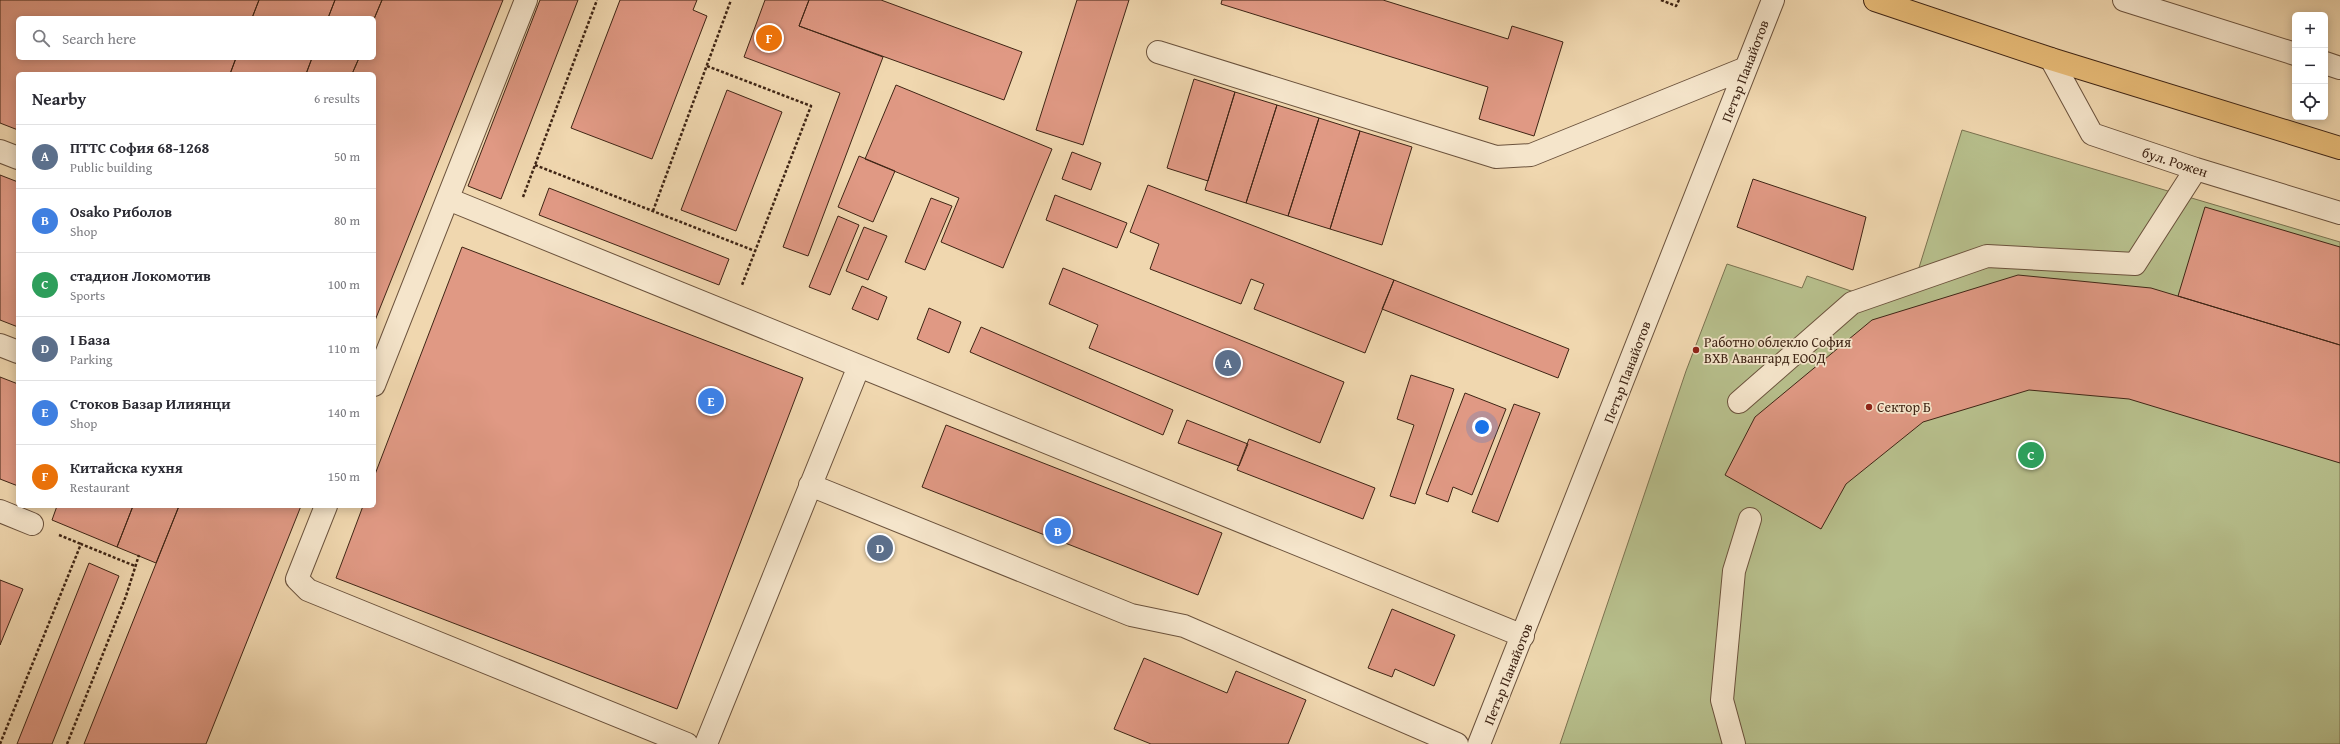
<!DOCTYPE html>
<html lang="en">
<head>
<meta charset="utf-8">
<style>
	body { margin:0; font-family:"Gentium Book Plus",serif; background:#f2f2f3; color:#2b2b33 }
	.controls { position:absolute; right:12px; top:12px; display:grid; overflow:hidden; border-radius:6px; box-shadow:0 2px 10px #0003 }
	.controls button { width:36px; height:36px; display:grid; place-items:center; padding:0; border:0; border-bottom:1px solid #e1e1e2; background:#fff; color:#2b2b33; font:20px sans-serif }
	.you { position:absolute; left:1482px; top:427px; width:14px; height:14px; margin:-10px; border:3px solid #fff; border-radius:50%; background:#1a73e8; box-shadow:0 0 0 6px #1a73e833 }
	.badge { display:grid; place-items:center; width:26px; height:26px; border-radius:50%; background:#1a73e8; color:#fff; font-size:13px; font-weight:700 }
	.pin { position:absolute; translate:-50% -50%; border:2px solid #fff; box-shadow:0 1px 4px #0006 }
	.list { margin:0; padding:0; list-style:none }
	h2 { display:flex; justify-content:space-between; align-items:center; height:52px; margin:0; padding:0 16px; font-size:17px }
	h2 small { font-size:13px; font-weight:400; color:#7c7c81 }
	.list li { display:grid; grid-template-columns:26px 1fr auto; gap:12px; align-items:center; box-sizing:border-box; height:64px; padding:0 16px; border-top:1px solid #e1e1e2 }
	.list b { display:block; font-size:15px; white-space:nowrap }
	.list p { margin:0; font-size:13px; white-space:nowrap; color:#7c7c81 }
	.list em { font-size:13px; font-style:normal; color:#7c7c81 }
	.icon { flex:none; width:22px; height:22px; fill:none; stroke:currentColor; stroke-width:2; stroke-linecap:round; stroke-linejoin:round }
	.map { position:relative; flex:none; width:2340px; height:744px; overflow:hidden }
	.search { position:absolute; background:#fff; box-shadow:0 2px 10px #0003; left:16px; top:16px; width:360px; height:44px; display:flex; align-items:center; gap:10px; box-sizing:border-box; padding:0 14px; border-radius:6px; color:#7c7c81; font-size:15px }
	.panel { position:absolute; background:#fff; box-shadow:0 2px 10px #0003; left:16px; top:72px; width:360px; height:436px; border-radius:6px }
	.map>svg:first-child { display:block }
</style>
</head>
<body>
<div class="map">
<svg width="2340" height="744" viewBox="0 0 2340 744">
	<rect width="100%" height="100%" fill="#f0d7af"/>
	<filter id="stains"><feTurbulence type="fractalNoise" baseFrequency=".005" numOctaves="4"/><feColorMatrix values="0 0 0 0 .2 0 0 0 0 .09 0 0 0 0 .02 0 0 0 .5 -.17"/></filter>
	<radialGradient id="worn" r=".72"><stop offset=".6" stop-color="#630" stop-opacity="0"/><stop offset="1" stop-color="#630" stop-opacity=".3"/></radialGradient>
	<path fill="#b7bf8c" stroke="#7b7250" d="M1962,130L2340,242V744H1560L1686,371L1727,264L1802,288L1807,276L1860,294L1917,274Z"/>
	<path fill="#e09984" stroke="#3f2515" d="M0,0H259L252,18H18V58H236L230,74H18V130L0,123Z
		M259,0H335L328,18H252Z
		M335,0H382L374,19L328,18Z
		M382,0H503L374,323V74H352L359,58H374V19Z
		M540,0H578L501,199L468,186Z
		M620,0H697L693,10L707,16L652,159L571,128Z
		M765,0H809L799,26L883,57L808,256L783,247L840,93L744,57Z
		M809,0H881L1022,52L1004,100L799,26Z
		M1077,0H1129L1083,145L1036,130Z
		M1222,0H1383L1508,39L1512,26L1563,42L1534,136L1479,119L1488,87L1221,4Z
		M236,58H312L306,74H230Z
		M312,58H359L352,74H306Z
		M1194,79L1235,92L1208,181L1167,168Z
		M896,85L1052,149L1003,268L941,242L959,198L865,159Z
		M727,90L782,112L736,231L681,210Z
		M1235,92L1277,105L1246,203L1205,190Z
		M1277,105L1319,118L1288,216L1246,203Z
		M1319,118L1360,131L1330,229L1288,216Z
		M1360,131L1412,147L1382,245L1330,229Z
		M1072,152L1101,163L1091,190L1062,179Z
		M859,156L895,171L873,222L838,207Z
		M0,175L18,182V327L0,320Z
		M1753,179L1866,217L1853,270L1737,227Z
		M1148,185L1394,280L1365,353L1254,309L1264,284L1251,279L1241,304L1150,269L1159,244L1130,232Z
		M549,188L729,259L719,285L539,215Z
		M1055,195L1127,223L1117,248L1046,220Z
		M931,198L952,206L925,270L905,262Z
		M2205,207L2340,247V345L2178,296Z
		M838,216L859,225L830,295L809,287Z
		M864,227L887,236L868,280L846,271Z
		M462,247L803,378L677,709L336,578L363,506H374V477Z
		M1063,268L1344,382L1320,443L1089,348L1098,325L1049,304Z
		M2018,275L2151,288L2340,345V463L2129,399L2029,390L1923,422L1846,484L1821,529L1725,475L1755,417L1872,320Z
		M1394,280L1569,349L1558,378L1382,309Z
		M862,286L887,297L878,320L852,309Z
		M929,308L961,322L949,353L917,339Z
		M981,327L1173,410L1163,435L970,352Z
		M1411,375L1454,389L1415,504L1390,496L1414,425L1397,419Z
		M0,377L18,384V486L0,479Z
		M1465,393L1506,409L1472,495L1453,487L1448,502L1426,494Z
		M1514,404L1540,413L1498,522L1472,512Z
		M1187,420L1248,444L1239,466L1178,443Z
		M946,425L1222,533L1198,595L922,487Z
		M1249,439L1375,488L1363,519L1237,470Z
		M57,506H133L117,547L52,520Z
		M133,506H179L156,563L117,547Z
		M179,506H301L206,744H84Z
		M89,563L119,576L52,744H17Z
		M0,580L23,589L0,645Z
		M1392,609L1455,635L1434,686L1395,669L1392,677L1368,668Z
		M1144,658L1227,693L1236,671L1306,700L1288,744H1151L1114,729Z"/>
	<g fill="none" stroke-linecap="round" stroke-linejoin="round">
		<g stroke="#6b523c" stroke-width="24">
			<path id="minor" d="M2124,0L2295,54
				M1158,52L1496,157L1531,155L1746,68
				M2051,59L2092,134L2196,169L2340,213
				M2325,63L2340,68
				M0,151L18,158
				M448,199L1523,636
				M0,345L18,352
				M374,385L526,0
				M1739,402L1852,303L1987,256L2135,264L2196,169
				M810,485L1131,615L1184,626L1457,744
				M326,506L297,579L308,590L687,744
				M0,511L32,524
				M706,744L859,366
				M1479,744L1773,0
				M1734,744L1722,700L1734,571L1750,519"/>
		</g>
		<g stroke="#3f2515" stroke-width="24">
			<path id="major" d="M1875,0L2051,59L2340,148"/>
		</g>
		<path stroke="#3f2515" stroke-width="2.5" stroke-dasharray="3 2" stroke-linecap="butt" d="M1661,0L1676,6L1679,0
			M707,66L811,106L742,285
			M535,165L755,251
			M523,197L597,0
			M653,211L731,0
			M59,535L81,544
			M0,744L81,544L135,566
			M67,744L126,596L139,555"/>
		<use href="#minor" stroke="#f5e5cb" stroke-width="22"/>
		<use href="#major" stroke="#e8bc78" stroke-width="22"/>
	</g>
	<g fill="#8f2418" stroke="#f5e5cb" stroke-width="1.5">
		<circle cx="1696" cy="350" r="4"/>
		<circle cx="1869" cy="407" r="4"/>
	</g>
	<g text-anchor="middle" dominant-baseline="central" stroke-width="3.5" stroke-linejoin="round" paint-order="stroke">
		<g font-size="14" fill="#3f2515" stroke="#f5e5cb">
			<text transform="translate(1745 71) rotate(-69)">Петър Панайотов</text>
			<text transform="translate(2175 162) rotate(18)">бул. Рожен</text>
			<text transform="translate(1627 372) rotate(-69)">Петър Панайотов</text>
			<text transform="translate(1508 674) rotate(-68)">Петър Панайотов</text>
		</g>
		<g font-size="14" fill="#3f2515" stroke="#f5e5cb" text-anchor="start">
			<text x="1704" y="342">Работно облекло София<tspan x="1704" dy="16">ВХВ Авангард ЕООД</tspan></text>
			<text x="1877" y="407">Сектор Б</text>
		</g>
	</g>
	<rect width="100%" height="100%" filter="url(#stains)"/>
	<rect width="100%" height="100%" fill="url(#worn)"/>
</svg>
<div class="controls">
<button>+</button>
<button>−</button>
<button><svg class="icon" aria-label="locate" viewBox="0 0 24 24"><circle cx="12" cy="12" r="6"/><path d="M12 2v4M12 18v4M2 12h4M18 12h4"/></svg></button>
</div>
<div class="you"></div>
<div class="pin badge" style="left:1228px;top:363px;background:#5c6f8a">A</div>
<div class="pin badge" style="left:1058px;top:531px;background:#3f7fe0">B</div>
<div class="pin badge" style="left:2031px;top:455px;background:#2e9e5b">C</div>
<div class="pin badge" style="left:880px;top:548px;background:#5c6f8a">D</div>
<div class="pin badge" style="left:711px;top:401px;background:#3f7fe0">E</div>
<div class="pin badge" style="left:769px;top:38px;background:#e8710a">F</div>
<div class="search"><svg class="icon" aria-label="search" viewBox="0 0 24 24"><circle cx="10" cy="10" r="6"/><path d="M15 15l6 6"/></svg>Search here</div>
<section class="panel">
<h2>Nearby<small>6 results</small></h2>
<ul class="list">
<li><span class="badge" style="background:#5c6f8a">A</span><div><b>ПТТС София 68-1268</b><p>Public building</p></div><em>50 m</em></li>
<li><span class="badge" style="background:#3f7fe0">B</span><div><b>Osako Риболов</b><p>Shop</p></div><em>80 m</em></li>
<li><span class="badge" style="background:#2e9e5b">C</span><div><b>стадион Локомотив</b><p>Sports</p></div><em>100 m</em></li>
<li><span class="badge" style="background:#5c6f8a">D</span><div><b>I База</b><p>Parking</p></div><em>110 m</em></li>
<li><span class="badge" style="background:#3f7fe0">E</span><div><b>Стоков Базар Илиянци</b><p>Shop</p></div><em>140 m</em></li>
<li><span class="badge" style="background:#e8710a">F</span><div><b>Китайска кухня</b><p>Restaurant</p></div><em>150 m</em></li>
</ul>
</section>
</div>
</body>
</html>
